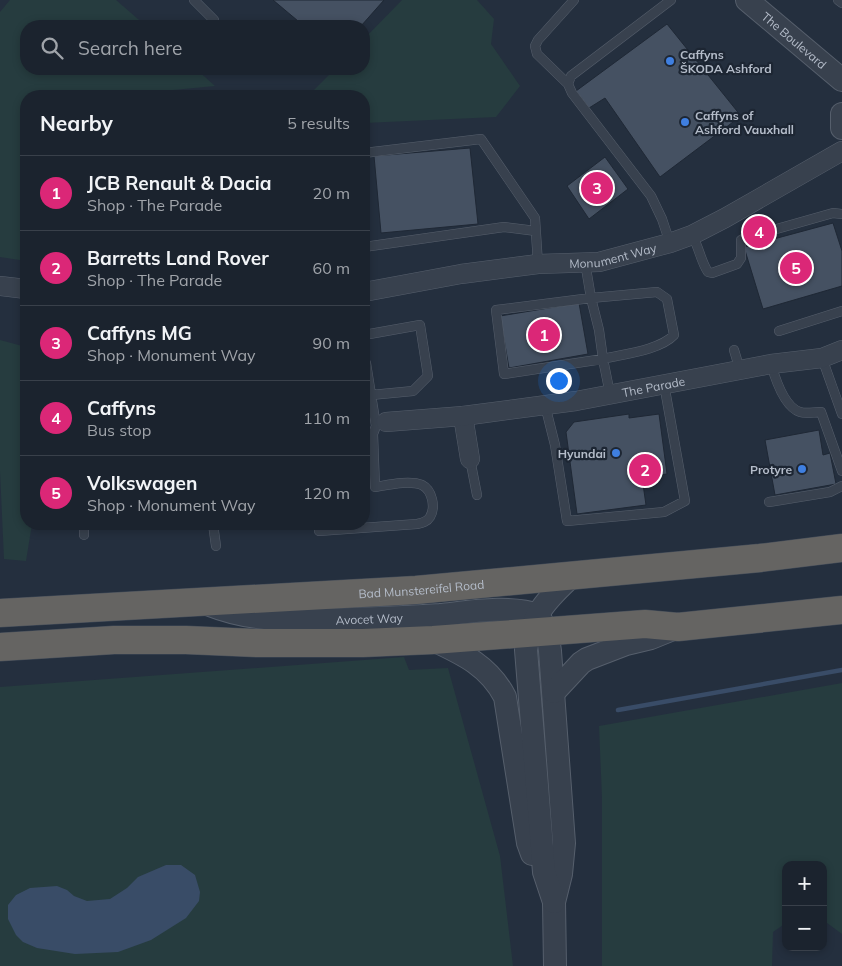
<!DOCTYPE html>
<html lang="en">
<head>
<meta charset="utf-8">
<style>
	body { margin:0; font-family:Mulish,sans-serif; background:#242b36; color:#f1f3f6 }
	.controls { position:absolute; right:15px; bottom:15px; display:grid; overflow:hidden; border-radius:10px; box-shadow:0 2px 8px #0003 }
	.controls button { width:45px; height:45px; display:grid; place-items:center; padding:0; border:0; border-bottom:1px solid #39404a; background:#1b232e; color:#f1f3f6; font:25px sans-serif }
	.you { position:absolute; left:558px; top:380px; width:18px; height:18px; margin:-12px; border:4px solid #fff; border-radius:50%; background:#1a73e8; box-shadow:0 0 0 8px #1a73e833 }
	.badge { display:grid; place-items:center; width:32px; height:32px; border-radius:50%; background:#db2777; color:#fff; font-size:16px; font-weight:700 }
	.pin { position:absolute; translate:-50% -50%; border:2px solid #fff; box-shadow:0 1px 5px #0006 }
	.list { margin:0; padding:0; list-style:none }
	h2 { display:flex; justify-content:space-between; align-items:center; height:65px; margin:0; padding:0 20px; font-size:21px }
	h2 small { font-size:16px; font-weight:400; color:#a0a4aa }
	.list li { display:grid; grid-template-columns:32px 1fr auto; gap:15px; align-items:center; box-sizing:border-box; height:75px; padding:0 20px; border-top:1px solid #39404a }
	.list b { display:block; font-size:19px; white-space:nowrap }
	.list p { margin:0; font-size:16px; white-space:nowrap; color:#a0a4aa }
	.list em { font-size:16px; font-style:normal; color:#a0a4aa }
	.icon { flex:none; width:28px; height:28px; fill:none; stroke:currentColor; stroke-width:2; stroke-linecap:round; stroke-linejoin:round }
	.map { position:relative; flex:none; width:842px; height:966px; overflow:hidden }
	.search { position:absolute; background:#1b232e; box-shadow:0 2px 8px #0003; left:20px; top:20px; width:350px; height:55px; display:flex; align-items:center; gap:12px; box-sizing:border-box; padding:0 18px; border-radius:20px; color:#a0a4aa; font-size:19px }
	.panel { position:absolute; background:#1b232e; box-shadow:0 2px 8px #0003; left:20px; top:90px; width:350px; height:440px; border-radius:20px }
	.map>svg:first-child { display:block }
</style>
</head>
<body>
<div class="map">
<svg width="842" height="966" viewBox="0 0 842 966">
	<rect width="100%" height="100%" fill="#242f3e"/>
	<path fill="#263c3f" d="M10,0H116L146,26H26V69H196L215,86L163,91L162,96H26V261L0,257V12Z
		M402,0H477L494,19L491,44L520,86L496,117L364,123V96H308L335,69H364V39Z
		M0,340L26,347V524H32L26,561L4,559L0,471Z
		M404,657L409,670L448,668L500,856L513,966H0V687Z
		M842,683V934L823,920V865H786V923L773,932L772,966H602V798L599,726Z"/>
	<path fill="#394c67" d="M166,865H181L195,875L200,892L199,901L186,918L151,940L118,952L75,954L37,948L23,942L16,935L8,919V905L16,895L30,888L57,886L67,890L74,896L87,901L110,899L127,888L138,877Z"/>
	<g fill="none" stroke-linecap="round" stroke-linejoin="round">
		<path stroke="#394c67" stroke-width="4.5" d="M618,710L842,670"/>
	</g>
	<path fill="#455162" stroke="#1f2835" d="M273,0H384L361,26H304Z
		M667,24L741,116L660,177L605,98L589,108L576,91Z
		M470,148L478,224L381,233L374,156Z
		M605,157L628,189L589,219L567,186Z
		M833,223L842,251V286L763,309L744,247Z
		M579,303L588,354L509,368L500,316Z
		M629,414V418L659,414L667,474L642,477L646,505L577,514L566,432L574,422Z
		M819,430L823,455L830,453L836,484L775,495L765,440Z"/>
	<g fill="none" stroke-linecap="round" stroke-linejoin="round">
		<g stroke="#565f6c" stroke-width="10">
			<path id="service" d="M194,0L214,20
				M838,0L842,3
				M568,84L537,54L535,46L538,40L574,0
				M364,153L481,139L535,218L538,264
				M692,235C699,247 701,262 708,272L712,273L737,264L741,258V240L745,238L833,213L842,214
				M670,243L662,219L651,196L572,93L568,84L571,76L671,0
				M364,247L504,227L536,231
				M585,262L591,298L657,292L667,299L674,335C660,350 624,354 603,359L610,394
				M591,298L599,330L603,359L504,374L496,310Z
				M779,331L842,311
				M364,335L420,325L428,376L413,391L371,395
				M734,350L740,370
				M822,358L842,414
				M366,363L376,426
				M771,364C775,378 784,407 800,412C806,414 814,412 821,412L842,471
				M545,405L555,445L567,521L664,512L685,501L664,384
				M470,459L477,495
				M769,502L830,492L842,486
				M213,524L216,546
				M319,531L417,524C422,523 427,522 430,517C436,507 432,490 422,485C409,480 388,485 375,487L373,434L376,426L386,422
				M84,535V524"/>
		</g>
		<g stroke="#565f6c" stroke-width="20">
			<g id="minor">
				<path d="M0,286L26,289"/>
				<path id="s1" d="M364,292L461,274L538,264L599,262L670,243L692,235L725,218L842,151"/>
				<path d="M463,416L470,459"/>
				<path id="s2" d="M386,422L463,416L576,401L771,364L822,358L842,350"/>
			</g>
		</g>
		<g stroke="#565f6c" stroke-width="24">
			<g id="tertiary">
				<path id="s3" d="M747,0L842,80"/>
				<path d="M842,114V128"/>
				<path id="s4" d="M210,605C255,623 305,621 353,619C382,618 411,617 440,615C469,612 511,605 538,615L547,631L550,651L564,843L561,874L554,902L555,966"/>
				<path d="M433,640C463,654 489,666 505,697L528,843L532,854"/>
				<path d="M554,692L581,663L587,659L626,644L651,638L678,627"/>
				<path d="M554,902L544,872L526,650C531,615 548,598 573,575"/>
			</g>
		</g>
		<g stroke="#434c59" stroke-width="29">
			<g id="trunk">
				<path id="s5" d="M0,613L416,590L760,558L842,548"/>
				<path d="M0,647L114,640H186L257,643H363L433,640L645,624L678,627L842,610"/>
			</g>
		</g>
		<use href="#service" stroke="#38414e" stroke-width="9"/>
		<use href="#minor" stroke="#38414e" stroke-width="19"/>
		<use href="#tertiary" stroke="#38414e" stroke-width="22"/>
		<use href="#trunk" stroke="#656462" stroke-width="28"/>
	</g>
	<g fill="#3f7fe0" stroke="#1d2633" stroke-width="2">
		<circle cx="670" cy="61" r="5"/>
		<circle cx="685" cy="122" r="5"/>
		<circle cx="616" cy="453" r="5"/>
		<circle cx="802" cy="469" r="5"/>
	</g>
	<g text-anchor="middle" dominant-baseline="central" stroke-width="4.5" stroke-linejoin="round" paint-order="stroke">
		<g font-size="12" fill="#b4bcc9" stroke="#1d2633">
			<text stroke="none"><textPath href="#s3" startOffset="62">The Boulevard</textPath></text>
			<text stroke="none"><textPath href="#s1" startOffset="252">Monument Way</textPath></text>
			<text stroke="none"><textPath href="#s2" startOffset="270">The Parade</textPath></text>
			<text stroke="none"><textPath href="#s5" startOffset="422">Bad Munstereifel Road</textPath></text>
			<text stroke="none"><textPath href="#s4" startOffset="161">Avocet Way</textPath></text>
		</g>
		<g font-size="12" font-weight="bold" fill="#b4bcc9" stroke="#1d2633" text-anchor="start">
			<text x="680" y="54">Caffyns<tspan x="680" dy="14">ŠKODA Ashford</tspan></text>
			<text x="695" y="115">Caffyns of<tspan x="695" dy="14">Ashford Vauxhall</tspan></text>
			<text x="606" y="453" text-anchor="end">Hyundai</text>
			<text x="792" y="469" text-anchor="end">Protyre</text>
		</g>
	</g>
</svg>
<div class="controls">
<button>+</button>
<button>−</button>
</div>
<div class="you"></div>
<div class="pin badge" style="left:544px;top:335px">1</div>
<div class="pin badge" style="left:645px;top:470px">2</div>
<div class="pin badge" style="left:597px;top:188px">3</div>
<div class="pin badge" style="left:759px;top:232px">4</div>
<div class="pin badge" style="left:796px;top:268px">5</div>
<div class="search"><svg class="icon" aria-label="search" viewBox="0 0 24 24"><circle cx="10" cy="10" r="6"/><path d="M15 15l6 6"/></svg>Search here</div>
<section class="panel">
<h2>Nearby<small>5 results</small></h2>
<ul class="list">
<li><span class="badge">1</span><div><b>JCB Renault &amp; Dacia</b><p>Shop · The Parade</p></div><em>20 m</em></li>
<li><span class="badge">2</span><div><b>Barretts Land Rover</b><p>Shop · The Parade</p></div><em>60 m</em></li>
<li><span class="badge">3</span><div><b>Caffyns MG</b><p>Shop · Monument Way</p></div><em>90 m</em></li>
<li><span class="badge">4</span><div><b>Caffyns</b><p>Bus stop</p></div><em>110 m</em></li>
<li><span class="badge">5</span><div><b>Volkswagen</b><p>Shop · Monument Way</p></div><em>120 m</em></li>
</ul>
</section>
</div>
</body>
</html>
